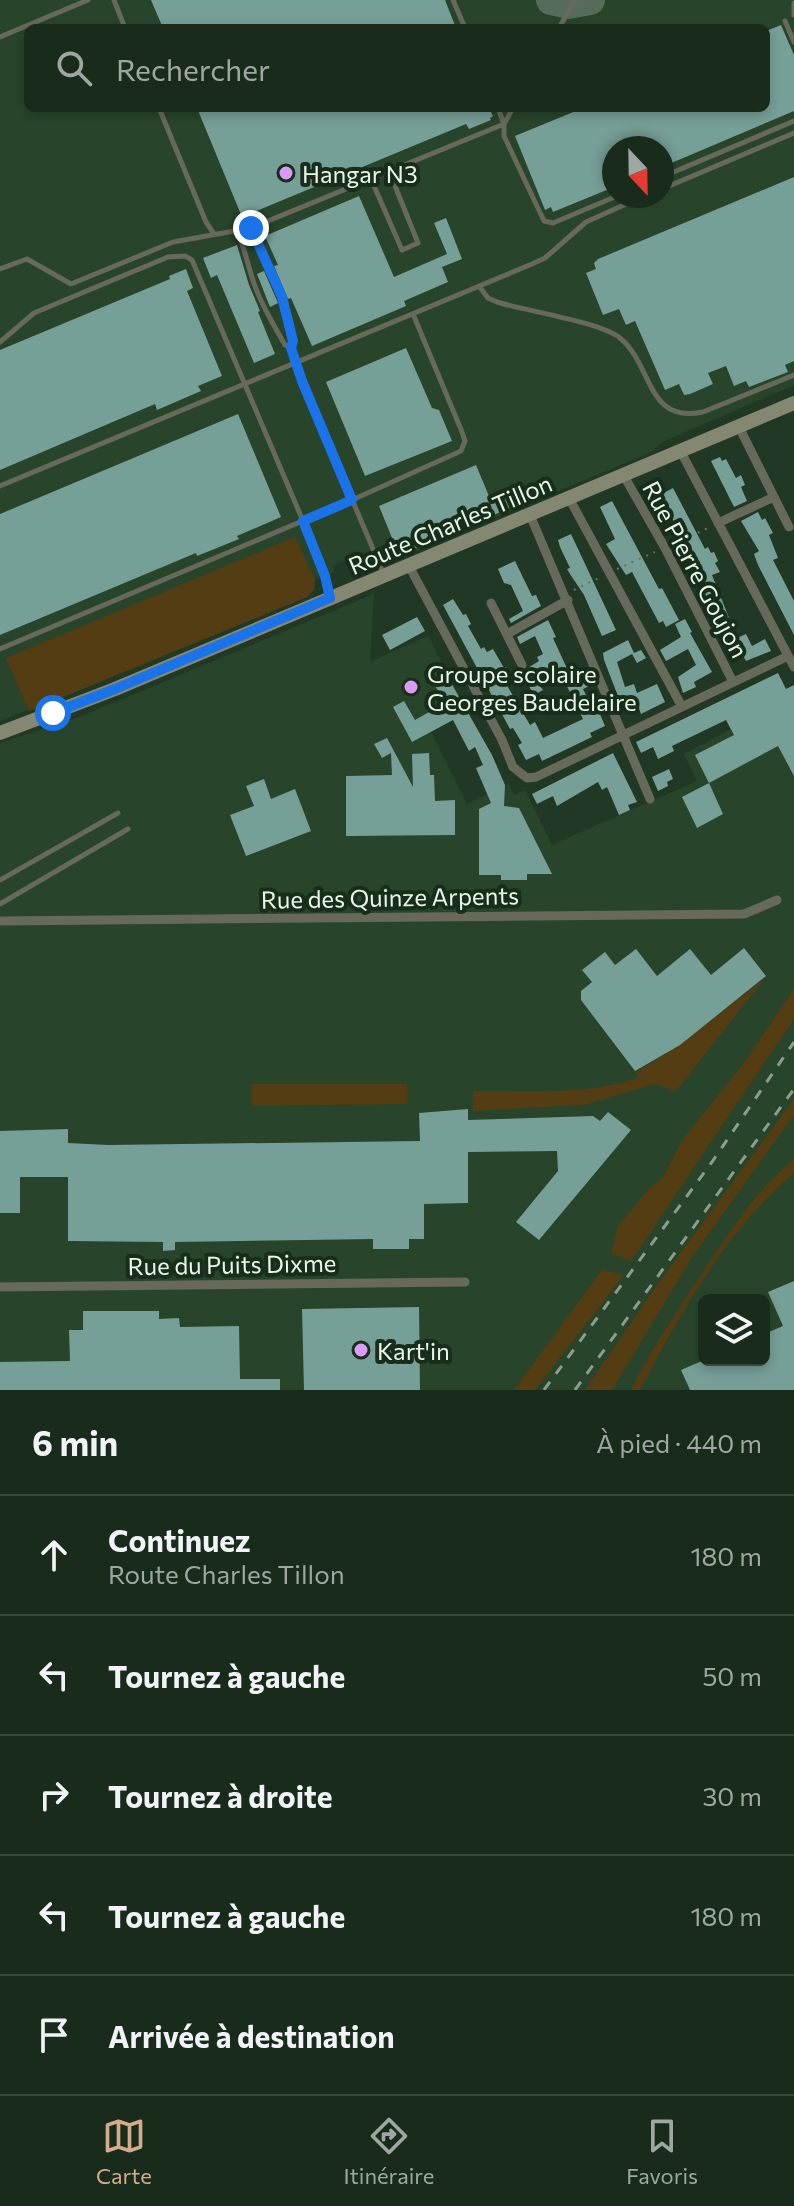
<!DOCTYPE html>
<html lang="fr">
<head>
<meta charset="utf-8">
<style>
	body { margin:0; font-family:Commissioner,sans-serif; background:#223324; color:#f1f3f6 }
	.controls { position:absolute; right:24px; bottom:24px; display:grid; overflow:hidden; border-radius:12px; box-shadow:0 4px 12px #0003 }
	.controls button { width:72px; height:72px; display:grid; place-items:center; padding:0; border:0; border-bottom:2px solid #37473a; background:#192b1b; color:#f1f3f6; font:40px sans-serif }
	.compass { position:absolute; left:602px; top:136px; width:72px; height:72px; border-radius:50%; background:#192b1b; box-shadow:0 4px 12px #0003; rotate:158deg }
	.stop { position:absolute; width:24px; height:24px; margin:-18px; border:6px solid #1a73e8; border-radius:50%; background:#fff }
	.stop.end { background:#1a73e8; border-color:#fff; box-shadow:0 2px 8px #0008 }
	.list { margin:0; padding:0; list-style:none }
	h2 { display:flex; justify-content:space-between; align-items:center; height:104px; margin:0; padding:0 32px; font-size:34px }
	h2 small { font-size:26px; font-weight:400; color:#9fa7a3 }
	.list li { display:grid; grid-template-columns:52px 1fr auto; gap:24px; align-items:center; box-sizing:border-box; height:120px; padding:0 32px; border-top:2px solid #37473a }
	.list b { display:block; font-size:30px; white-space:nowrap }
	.list p { margin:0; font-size:26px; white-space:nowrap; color:#9fa7a3 }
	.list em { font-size:26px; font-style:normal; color:#9fa7a3 }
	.icon { flex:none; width:44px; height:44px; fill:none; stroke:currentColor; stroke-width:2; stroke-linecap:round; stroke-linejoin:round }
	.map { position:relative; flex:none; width:794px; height:1390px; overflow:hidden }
	.search { position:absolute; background:#192b1b; box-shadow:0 4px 12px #0003; left:24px; right:24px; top:24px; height:88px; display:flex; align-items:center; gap:20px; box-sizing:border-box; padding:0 28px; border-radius:12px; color:#9fa7a3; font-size:30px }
	.sheet { height:704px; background:#192b1b }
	nav { display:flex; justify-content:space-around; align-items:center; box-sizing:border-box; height:112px; border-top:2px solid #37473a; background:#192b1b; font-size:22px; color:#9fa7a3 }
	nav a { display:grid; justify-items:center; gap:4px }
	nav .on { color:#d6ab8b }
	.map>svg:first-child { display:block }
</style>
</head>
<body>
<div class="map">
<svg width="794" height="1390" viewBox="0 0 794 1390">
	<rect width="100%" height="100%" fill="#213924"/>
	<path fill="#28452b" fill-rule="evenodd" d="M0,0H794V385L664,441L651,452L402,557L398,555L393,557L386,551L367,559L363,552L332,566L334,572L315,580L314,590L307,597L0,721ZM28,28H766V108H28ZM614,148H662V196H614Z
		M374,594L370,662L428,636L467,712L431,732L467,804L509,784L514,795L525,790L552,845L697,781L684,754L794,696V1390H0V743L77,718ZM704,1300H764V1360H704Z"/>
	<path fill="#543d12" d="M295,537L315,580L314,590L307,597L29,711L6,658Z
		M765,978L676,1091L655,1084L584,1105L473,1111V1091C528,1090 585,1096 638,1078L636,1072L677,1047Z
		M794,989V1019L631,1261L611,1253L618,1226L648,1190L663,1177L683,1139L743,1064Z
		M252,1084H407V1104L252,1106Z
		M794,1099V1115L692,1257L612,1390H585L659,1282Z
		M794,1159V1173C725,1232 682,1311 640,1390H631C650,1351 674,1316 698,1279C727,1236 753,1193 794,1159Z
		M602,1270L624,1275L535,1390H514Z"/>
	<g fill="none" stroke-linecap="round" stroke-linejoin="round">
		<path stroke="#566c58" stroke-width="30" d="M551,0L568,4L590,0"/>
	</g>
	<path fill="#769f97" d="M151,0H445L456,28H163Z
		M781,25L794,55V111L662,167V148H614V187L553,212L551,207L545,210L515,136L583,108H766V31Z
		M197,108H489L493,116L490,118L491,120L469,129L466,124L242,217Z
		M794,177V361L785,365L788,372L749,387L746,381L734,386L726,366L708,373L713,384L690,394L684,395L679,384L665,390L635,321L626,325L619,309L603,315L586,273L596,269L594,263L598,259Z
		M359,196L394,277L447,254L434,223L446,218L462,259L442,267L448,282L404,301L406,306L312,346L291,298L288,299L274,266L278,265L265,236Z
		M237,245L249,285L260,311L258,312L275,354L254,363L217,275L211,278L203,258Z
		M186,269L193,288L187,291L222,376L198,386L201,391L157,410L155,404L0,470V350L170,279L169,276Z
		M264,271L278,303L270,307L257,274Z
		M406,348L432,408L439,410L452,441L365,476L326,382Z
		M238,414L281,517L237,536L239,539L207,552L197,556L196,553L0,635V514Z
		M720,457L722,461L726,459L736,478L741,475L745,485L741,487L747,501L734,507L711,461Z
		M476,465L491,501L512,492L517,505L399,555L379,506Z
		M673,488L705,549L708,547L711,553L714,552L718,561L715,563L720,572L712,575L737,638L746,634L752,646L765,639L771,651L746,661L742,654L730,656L724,643L729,641L721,625L717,627L713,623L705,607L708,606L702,594L708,591L707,585L688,549L684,550L677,533L679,532L660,495Z
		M612,501L659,589L662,588L679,620L666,627L663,621L659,623L632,572L626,575L606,544L615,539L600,507Z
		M758,512L762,520L765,518L773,533L769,535L778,558L773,560L794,601V635L758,565L754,554L759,551L741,521Z
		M571,534L616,630L602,636L584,595L570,574L567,569L570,568L560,547L558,540Z
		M515,561L532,596L536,595L541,606L511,623L509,619L523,611L511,585L504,583L498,569Z
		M453,599L463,615L466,614L471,624L468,626L481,649L484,647L487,652L493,649L504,668L506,667L513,678L505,682L530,725L535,722L543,738L583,719L561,674L540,686L543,690L534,695L521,672L539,661L537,657L543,654L535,636L520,644L517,637L548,620L556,637L553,638L570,675L582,670L589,686L583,689L593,709L597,707L605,726L590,733L592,737L542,761L539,754L526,760L518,745L522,743L513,728L510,729L443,605Z
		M417,617L425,631L390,650L382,635Z
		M685,619L692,632L690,633L712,672L694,682L696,687L683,693L678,677L696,665L688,649L666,661L660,650L681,637L675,624Z
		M628,640L634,653L641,650L646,658L637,663L632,654L617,662L625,687L634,684L637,693L657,684L665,702L641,714L637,704L623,709L604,660L603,653Z
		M778,673L786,689L794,685V776L778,746L709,783L723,814L697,828L682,797L709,783L695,755L734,735L726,720L672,746L674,751L658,759L653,747L641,753L636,742Z
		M446,674L492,755L505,785L504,806L519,808L552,874H527V880H501V875H479V809L491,803L476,768L483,765L475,747L469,751L453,720L412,742L393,707L404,701L415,720L445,703L433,682Z
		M387,738L413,787L412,754L429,753L430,775H434L435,801L455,800V835L346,836V776L392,775L391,753L382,758L374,744Z
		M613,753L637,802L628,805L630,810L619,815L607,787L602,790L598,782L557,806L553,796L537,804L532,794Z
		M669,769L673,779L667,782L668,786L658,791L652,777Z
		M264,779L271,799L295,789L311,831L246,856L230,815L254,806L246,786Z
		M744,948L766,976L680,1045L635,1071L581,1000V991L592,982L582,970L605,952L615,965L636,949L657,976L690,949L711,975Z
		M468,1109V1120L593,1116L600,1121L608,1112L631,1130L539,1240L516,1222L558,1171L557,1151L468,1152V1203L424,1204V1239H409V1249H373V1239L175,1242V1250L163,1251V1242L68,1241V1177H20V1213H0V1131L68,1129V1143L108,1145L420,1141L419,1113Z
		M794,1281V1390H690L681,1370L704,1360H764V1334L783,1326L768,1292Z
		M419,1307L420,1390H304L302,1309Z
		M83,1311H159V1319L179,1318L180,1327L239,1326L240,1379H280V1390H0V1362L70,1361L69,1330H83Z"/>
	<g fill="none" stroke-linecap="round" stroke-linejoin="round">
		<path stroke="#627764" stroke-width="2" stroke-dasharray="2 6" stroke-linecap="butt" d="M676,543L710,527
			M617,569L655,552
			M574,590L601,577"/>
		<path stroke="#67695b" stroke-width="5" d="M114,0L125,28
			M453,0L465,28
			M794,3V15
			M785,21L794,42
			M559,28L575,0
			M0,37L88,0
			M159,108L206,222L214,234
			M498,108L504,124V136L544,221L553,223L617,196
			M662,177L794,121
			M371,179L402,250L418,243L389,171
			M662,189L794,133
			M251,228L282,297L293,341L291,348L302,381L384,575
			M237,230C244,246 246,258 251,274C258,299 272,322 285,345L291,348
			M0,269L27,259L71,284L173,242L251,228L504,124L513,108
			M479,286L488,298L497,302C525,311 601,322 620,338C653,365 646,424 703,412L794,375
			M0,342L34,313L168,257L185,256L192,260L303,521L325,576L330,597
			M0,486L532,264L545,258L586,222L644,196
			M0,649L352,500L461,451L465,441L462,432L413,314
			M0,880L118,813
			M0,904L128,829"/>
		<path stroke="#67695b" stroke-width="9" d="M739,427L789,527
			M681,452L794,667
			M624,476L665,548L732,680
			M569,498L681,705
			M530,515L650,799
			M718,523L774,497
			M409,566L502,740L513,767L527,778L536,777L788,656
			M491,603L522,665
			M507,634L568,600
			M0,921L744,914L777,900
			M0,1287L465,1282"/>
		<path stroke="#848772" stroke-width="14" d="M0,733L115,689L794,403"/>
		<path stroke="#8b9e8d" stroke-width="3" stroke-dasharray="10 10" stroke-linecap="butt" d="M544,1390L712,1162L794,1042
			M575,1390L794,1089"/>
	</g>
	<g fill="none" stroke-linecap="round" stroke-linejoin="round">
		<path stroke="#1a73e8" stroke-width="10" d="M53,713L115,689L330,598L325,576L303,521L352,500L302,381L291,348L293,341L282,297L251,228"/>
	</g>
	<g fill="#da9af6" stroke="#182e1a" stroke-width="3">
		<circle cx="286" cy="173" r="8"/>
		<circle cx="411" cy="687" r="8"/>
		<circle cx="361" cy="1350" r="8"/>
	</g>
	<g text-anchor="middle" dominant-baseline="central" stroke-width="8" stroke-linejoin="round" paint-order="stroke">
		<g font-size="24" fill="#e8f7e9" stroke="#182e1a" text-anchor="start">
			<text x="302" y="173">Hangar N3</text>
			<text x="427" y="673">Groupe scolaire<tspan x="427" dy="28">Georges Baudelaire</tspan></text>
			<text x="377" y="1350">Kart'in</text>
		</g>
		<g font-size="24" fill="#e8f7e9" stroke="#182e1a">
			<text transform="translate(450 524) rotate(-23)">Route Charles Tillon</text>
			<text transform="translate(696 569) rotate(62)">Rue Pierre Goujon</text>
			<text transform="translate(390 897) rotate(-1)">Rue des Quinze Arpents</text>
			<text transform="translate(232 1264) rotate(-1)">Rue du Puits Dixme</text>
		</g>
	</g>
</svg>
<div class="controls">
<button><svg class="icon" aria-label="layers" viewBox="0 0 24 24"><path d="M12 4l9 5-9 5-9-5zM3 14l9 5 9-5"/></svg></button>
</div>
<svg class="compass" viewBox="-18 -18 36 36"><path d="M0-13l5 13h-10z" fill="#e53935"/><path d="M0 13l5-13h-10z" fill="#9fa7a3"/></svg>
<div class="stop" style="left:53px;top:713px"></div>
<div class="stop end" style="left:251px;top:228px"></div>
<div class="search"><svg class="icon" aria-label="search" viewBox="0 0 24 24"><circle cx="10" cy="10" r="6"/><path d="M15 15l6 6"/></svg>Rechercher</div>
</div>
<section class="sheet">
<h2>6 min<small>À pied · 440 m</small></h2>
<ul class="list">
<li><svg class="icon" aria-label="ahead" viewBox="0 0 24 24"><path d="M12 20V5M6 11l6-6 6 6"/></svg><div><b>Continuez</b><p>Route Charles Tillon</p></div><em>180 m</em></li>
<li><svg class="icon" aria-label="left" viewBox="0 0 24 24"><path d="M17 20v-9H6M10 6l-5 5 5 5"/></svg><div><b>Tournez à gauche</b></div><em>50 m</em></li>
<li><svg class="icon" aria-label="right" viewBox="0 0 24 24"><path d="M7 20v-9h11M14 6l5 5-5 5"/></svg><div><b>Tournez à droite</b></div><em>30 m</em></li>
<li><svg class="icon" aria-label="left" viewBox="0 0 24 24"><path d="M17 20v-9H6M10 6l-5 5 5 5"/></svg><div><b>Tournez à gauche</b></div><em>180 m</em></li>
<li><svg class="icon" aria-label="arrive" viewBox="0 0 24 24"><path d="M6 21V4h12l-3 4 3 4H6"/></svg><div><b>Arrivée à destination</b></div></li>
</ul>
</section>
<nav>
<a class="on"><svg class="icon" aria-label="map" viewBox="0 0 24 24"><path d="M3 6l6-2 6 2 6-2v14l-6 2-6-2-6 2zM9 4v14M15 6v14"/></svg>Carte</a>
<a><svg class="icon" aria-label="directions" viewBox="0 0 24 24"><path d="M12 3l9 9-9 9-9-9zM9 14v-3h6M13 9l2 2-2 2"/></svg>Itinéraire</a>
<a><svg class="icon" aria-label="saved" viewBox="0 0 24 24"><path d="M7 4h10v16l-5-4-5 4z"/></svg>Favoris</a>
</nav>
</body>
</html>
